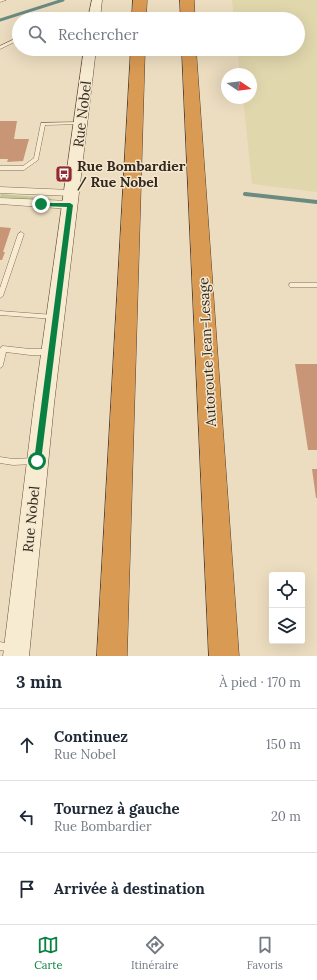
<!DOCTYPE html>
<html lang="fr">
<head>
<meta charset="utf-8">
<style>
	body { margin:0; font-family:Lora,serif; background:#f6f6f7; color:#1f2937 }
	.controls { position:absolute; right:12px; bottom:12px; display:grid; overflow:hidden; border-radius:4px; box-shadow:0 4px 16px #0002 }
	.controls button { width:36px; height:36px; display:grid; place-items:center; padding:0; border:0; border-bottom:1px solid #e0e1e3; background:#fff; color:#1f2937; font:20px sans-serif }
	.compass { position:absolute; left:221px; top:68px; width:36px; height:36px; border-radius:50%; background:#fff; box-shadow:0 4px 16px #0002; rotate:103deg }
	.stop { position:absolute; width:12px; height:12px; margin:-9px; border:3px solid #0b8043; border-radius:50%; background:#fff }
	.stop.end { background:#0b8043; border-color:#fff; box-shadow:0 1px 4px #0008 }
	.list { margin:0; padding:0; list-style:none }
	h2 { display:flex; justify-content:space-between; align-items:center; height:52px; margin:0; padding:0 16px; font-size:17px }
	h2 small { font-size:13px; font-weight:400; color:#747a83 }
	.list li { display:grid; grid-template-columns:26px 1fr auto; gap:12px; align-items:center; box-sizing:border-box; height:72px; padding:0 16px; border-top:1px solid #e0e1e3 }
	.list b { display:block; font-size:15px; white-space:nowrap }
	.list p { margin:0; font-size:13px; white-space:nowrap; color:#747a83 }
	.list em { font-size:13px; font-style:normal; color:#747a83 }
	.icon { flex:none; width:22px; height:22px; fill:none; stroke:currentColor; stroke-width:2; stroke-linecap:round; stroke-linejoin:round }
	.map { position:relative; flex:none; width:317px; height:656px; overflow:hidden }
	.search { position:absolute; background:#fff; box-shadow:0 4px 16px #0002; left:12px; right:12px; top:12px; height:44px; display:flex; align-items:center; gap:10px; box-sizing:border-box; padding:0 14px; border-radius:22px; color:#747a83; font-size:15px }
	.sheet { height:268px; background:#fff }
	nav { display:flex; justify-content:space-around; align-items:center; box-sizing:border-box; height:56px; border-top:1px solid #e0e1e3; background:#fff; font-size:11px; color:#747a83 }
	nav a { display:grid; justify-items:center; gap:2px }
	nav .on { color:#0b8043 }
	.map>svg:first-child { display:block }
</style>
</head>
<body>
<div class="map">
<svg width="317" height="656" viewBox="0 0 317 656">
	<rect width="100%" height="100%" fill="#ecddc0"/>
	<path fill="#e1d7ad" d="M232,0H317V192L252,184L243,98H251V74H240L237,49H298V19H234Z"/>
	<path fill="#c4c994" d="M1,194L49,198L48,201L0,197Z"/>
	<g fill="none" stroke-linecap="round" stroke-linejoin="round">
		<path stroke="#6a8b82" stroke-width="3" d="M0,20L63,0"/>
		<path stroke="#6a8b82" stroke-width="4" d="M245,194L317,202"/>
	</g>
	<path fill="#c89677" d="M0,121H17L14,139H29L23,161L7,162L8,159H0Z
		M0,227L11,228L3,252H5L2,260H0Z
		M295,364H317V450H308Z
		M312,469H317V498H316Z"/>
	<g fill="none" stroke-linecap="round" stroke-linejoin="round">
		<g stroke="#846e59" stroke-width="1">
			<path id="lane" d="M0,0H6L0,2Z
				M19,37V40L0,49V46Z
				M81,122L83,123V124L45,125L38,160L24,170H0V166H23L34,158L41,123Z
				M21,232L24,234L3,296L0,298V288L18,234Z
				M290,283H317V287H290L289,285Z
				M0,311L54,315H56L57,317L56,319H54L0,315Z
				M3,346L30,349H48L50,350L51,352L50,354L48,355H30L6,352L3,365L2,367L0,368V349L1,347Z
				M0,457L13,459L34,458L36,459L37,461L36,463L34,464L13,465L0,463Z
				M0,642L15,645L16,648L15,651L12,652L0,650Z"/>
		</g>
		<g stroke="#846e59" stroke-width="1">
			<path id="street" d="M0,187L71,190L76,193L71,196L0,193Z
				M0,198L70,201L75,205L70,209L0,204Z"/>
		</g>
		<g stroke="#654f3c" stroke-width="1">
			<path id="secondary" d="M92,0H102L100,19H88Z
				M84,49H96L54,404L29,656H3L34,404Z"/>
		</g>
		<g stroke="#513d2d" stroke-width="1">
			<path id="highway" d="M133,0H147L146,19H132Z
				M180,0H194L195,19H181Z
				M131,49H145L127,656H97Z
				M182,49H196L239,656H209Z"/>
		</g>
		<use href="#lane" fill="#f7ebd2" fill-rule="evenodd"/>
		<use href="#street" fill="#f7ebd2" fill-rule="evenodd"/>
		<use href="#secondary" fill="#f7ebd2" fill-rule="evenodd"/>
		<use href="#highway" fill="#d99a53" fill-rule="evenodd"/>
	</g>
	<path fill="#0b8043" d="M39,203H70L73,205L41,461L37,465L34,461L67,207L41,206L38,204Z"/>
	<defs>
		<g id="bus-square" transform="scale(0.9)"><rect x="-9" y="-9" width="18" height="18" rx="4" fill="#902b2f" stroke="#f3e8cf"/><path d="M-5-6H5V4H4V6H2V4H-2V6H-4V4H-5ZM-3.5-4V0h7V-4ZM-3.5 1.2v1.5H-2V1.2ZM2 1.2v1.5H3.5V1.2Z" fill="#fff"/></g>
	</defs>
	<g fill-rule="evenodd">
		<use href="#bus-square" x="64" y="174"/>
	</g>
	<g text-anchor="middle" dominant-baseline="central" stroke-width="3" stroke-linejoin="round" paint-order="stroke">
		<g font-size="14" fill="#34271d" stroke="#f3e8cf">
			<text transform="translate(82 114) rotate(-83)">Rue Nobel</text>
			<text transform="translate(207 352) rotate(-93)">Autoroute Jean-Lesage</text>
			<text transform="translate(31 519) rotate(-84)">Rue Nobel</text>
		</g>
		<g font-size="14" font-weight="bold" fill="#34271d" stroke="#f3e8cf" text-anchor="start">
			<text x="77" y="166">Rue Bombardier<tspan x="77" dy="16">/ Rue Nobel</tspan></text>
		</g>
	</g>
</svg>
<div class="controls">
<button><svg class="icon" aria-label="locate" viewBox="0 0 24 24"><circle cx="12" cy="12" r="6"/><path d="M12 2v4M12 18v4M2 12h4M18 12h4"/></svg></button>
<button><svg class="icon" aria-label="layers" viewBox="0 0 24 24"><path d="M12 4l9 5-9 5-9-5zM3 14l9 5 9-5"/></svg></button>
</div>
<svg class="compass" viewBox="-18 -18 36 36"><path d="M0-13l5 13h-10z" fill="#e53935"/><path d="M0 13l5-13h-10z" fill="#747a83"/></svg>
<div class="stop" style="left:37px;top:461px"></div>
<div class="stop end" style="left:41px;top:204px"></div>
<div class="search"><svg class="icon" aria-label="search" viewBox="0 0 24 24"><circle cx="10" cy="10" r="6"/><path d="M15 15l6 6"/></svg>Rechercher</div>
</div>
<section class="sheet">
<h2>3 min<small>À pied · 170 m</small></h2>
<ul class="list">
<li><svg class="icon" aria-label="ahead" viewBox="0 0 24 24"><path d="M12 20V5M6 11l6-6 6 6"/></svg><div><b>Continuez</b><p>Rue Nobel</p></div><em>150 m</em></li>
<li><svg class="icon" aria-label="left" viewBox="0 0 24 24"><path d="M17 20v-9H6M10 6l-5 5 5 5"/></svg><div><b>Tournez à gauche</b><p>Rue Bombardier</p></div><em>20 m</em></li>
<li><svg class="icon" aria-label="arrive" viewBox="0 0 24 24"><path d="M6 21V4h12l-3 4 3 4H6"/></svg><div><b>Arrivée à destination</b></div></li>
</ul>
</section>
<nav>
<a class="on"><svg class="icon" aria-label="map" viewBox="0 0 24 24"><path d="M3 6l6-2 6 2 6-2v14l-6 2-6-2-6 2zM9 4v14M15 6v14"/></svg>Carte</a>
<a><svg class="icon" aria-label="directions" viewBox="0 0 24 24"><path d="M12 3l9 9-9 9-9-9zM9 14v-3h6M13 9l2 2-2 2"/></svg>Itinéraire</a>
<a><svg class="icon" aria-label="saved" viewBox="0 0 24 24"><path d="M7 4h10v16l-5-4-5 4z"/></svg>Favoris</a>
</nav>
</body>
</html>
